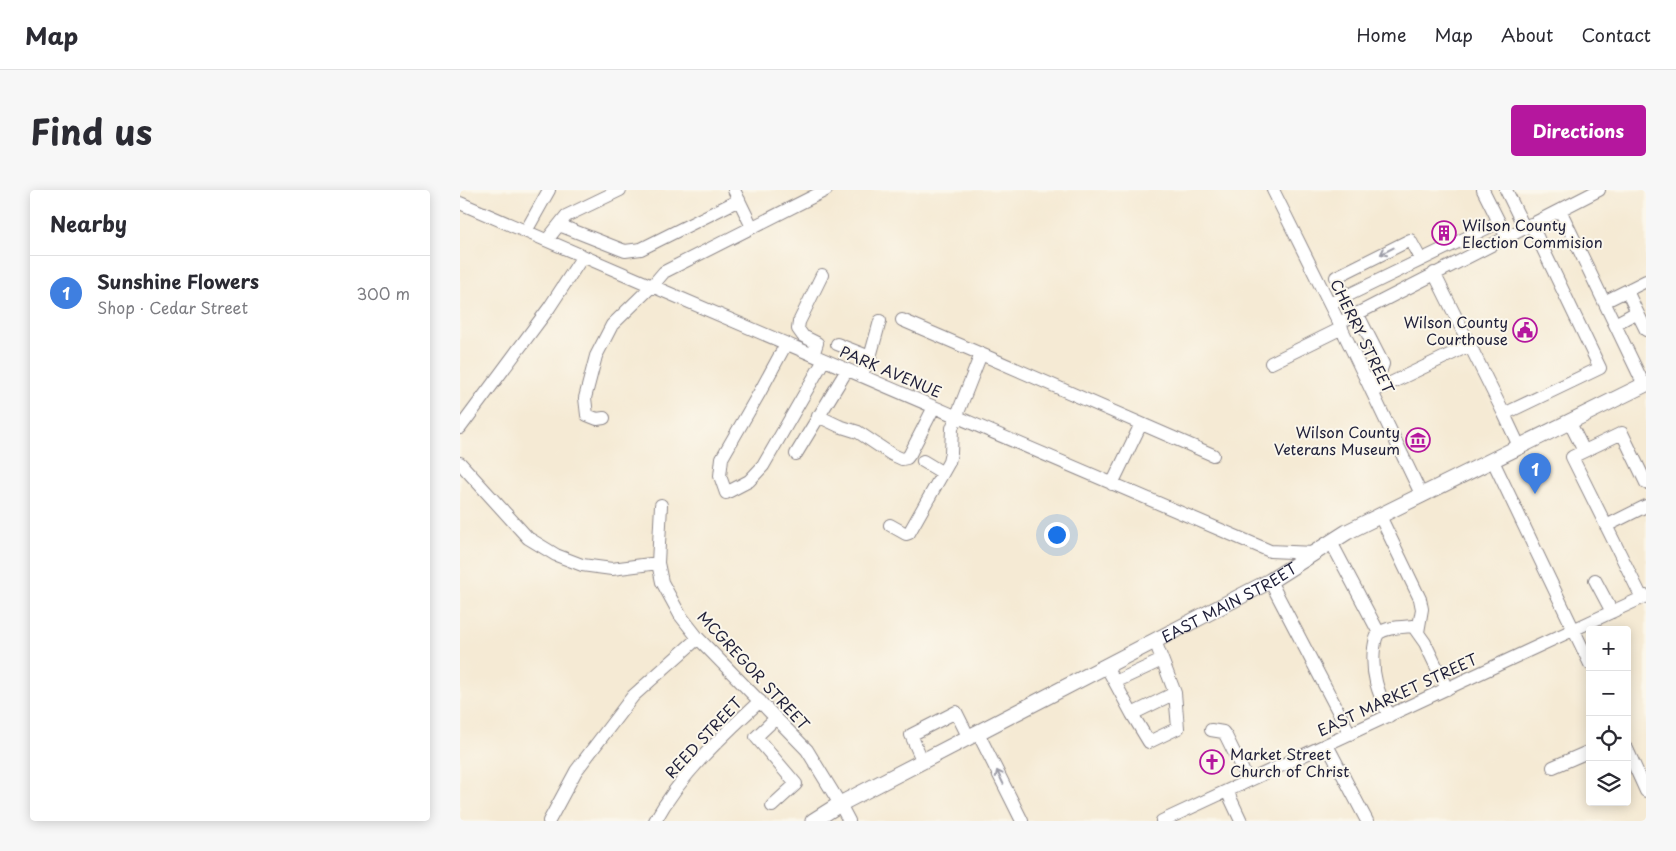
<!DOCTYPE html>
<html lang="en">
<head>
<meta charset="utf-8">
<style>
	body { margin:0; font-family:"Playpen Sans",sans-serif; background:#f7f7f7; color:#2b2b33 }
	.controls { position:absolute; right:15px; bottom:15px; display:grid; overflow:hidden; border-radius:5px; box-shadow:0 2px 12px #0003 }
	.controls button { width:45px; height:45px; display:grid; place-items:center; padding:0; border:0; border-bottom:1px solid #e1e1e2; background:#fff; color:#2b2b33; font:25px sans-serif }
	.you { position:absolute; left:596px; top:344px; width:18px; height:18px; margin:-12px; border:4px solid #fff; border-radius:50%; background:#1a73e8; box-shadow:0 0 0 8px #1a73e833 }
	.badge { display:grid; place-items:center; width:32px; height:32px; border-radius:50%; background:#b5179e; color:#fff; font-size:16px; font-weight:700 }
	.pin { position:absolute; translate:-50% -41px; filter:drop-shadow(0 1px 2px #0008) }
	.pin::after { content:''; position:absolute; top:26px; width:18px; height:15px; background:inherit; clip-path:polygon(0 0,100% 0,50% 100%) }
	.list { margin:0; padding:0; list-style:none }
	h2 { display:flex; justify-content:space-between; align-items:center; height:65px; margin:0; padding:0 20px; font-size:21px }
	h2 small { font-size:16px; font-weight:400; color:#7c7c81 }
	.list li { display:grid; grid-template-columns:32px 1fr auto; gap:15px; align-items:center; box-sizing:border-box; height:75px; padding:0 20px; border-top:1px solid #e1e1e2 }
	.list b { display:block; font-size:19px; white-space:nowrap }
	.list p { margin:0; font-size:16px; white-space:nowrap; color:#7c7c81 }
	.list em { font-size:16px; font-style:normal; color:#7c7c81 }
	.icon { flex:none; width:28px; height:28px; fill:none; stroke:currentColor; stroke-width:2; stroke-linecap:round; stroke-linejoin:round }
	.map { position:relative; flex:none; width:1186px; height:631px; overflow:hidden; border-radius:5px }
	header { display:flex; align-items:center; gap:30px; box-sizing:border-box; height:70px; padding:0 25px; background:#fff; border-bottom:1px solid #e1e1e2 }
	header strong { font-size:24px }
	nav { display:flex; gap:28px; margin-inline-start:auto; font-size:18px }
	.intro { display:flex; align-items:center; justify-content:space-between; box-sizing:border-box; height:120px; padding:0 30px }
	h1 { margin:0; font-size:35px }
	.button { padding:12px 22px; border-radius:5px; background:#b5179e; color:#fff; font-size:18px; font-weight:700 }
	main { display:flex; gap:30px; padding:0 30px }
	aside { flex:1; background:#fff; border-radius:5px; box-shadow:0 2px 12px #0003 }
	.map>svg:first-child { display:block }
</style>
</head>
<body>
<header>
<strong>Map</strong>
<nav><a>Home</a><a>Map</a><a>About</a><a>Contact</a></nav>
</header>
<div class="intro"><h1>Find us</h1><a class="button">Directions</a></div>
<main>
<aside>
<h2>Nearby<small></small></h2>
<ul class="list">
<li><span class="badge" style="background:#3f7fe0">1</span><div><b>Sunshine Flowers</b><p>Shop · Cedar Street</p></div><em>300 m</em></li>
</ul>
</aside>
<div class="map">
<svg width="1186" height="631" viewBox="0 0 1186 631">
	<rect width="100%" height="100%" fill="#fbf7ec"/>
	<filter id="ink" filterUnits="userSpaceOnUse"><feTurbulence type="fractalNoise" baseFrequency=".02" numOctaves="2"/><feDisplacementMap in="SourceGraphic" scale="10" xChannelSelector="R" yChannelSelector="G"/><feConvolveMatrix kernelMatrix="1 2 1 2 8 2 1 2 1" color-interpolation-filters="sRGB"/></filter>
	<filter id="wash" filterUnits="userSpaceOnUse"><feTurbulence type="fractalNoise" baseFrequency=".0096" numOctaves="4" result="noise"/><feDisplacementMap in="SourceGraphic" scale="20" xChannelSelector="R" yChannelSelector="G"/><feGaussianBlur stdDeviation="1.12" result="paint"/><feColorMatrix in="noise" values="0 0 0 0 0 0 0 0 0 0 0 0 0 0 0 0 0 1.4 0 .05"/><feComposite in="paint" operator="in"/></filter>
	<g filter="url(#wash)">
		<rect width="100%" height="100%" fill="#f5ead4"/>
	</g>
	<g filter="url(#ink)">
		<g fill="none" stroke-linecap="round" stroke-linejoin="round">
			<g stroke="#8c8688" stroke-width="14">
				<path id="minor" d="M274,0L292,37
					M813,0L879,133L962,306
					M1023,0L1043,40
					M1046,0L1064,37
					M0,13L192,96L810,361L853,363
					M1100,20L1184,195
					M99,35L165,61L181,59L279,10
					M66,41L89,0
					M87,50L106,26L160,0
					M974,83L1044,224
					M1167,101L1177,122
					M885,107L876,87L950,50L961,70
					M1144,112L1186,91
					M870,114L1039,32
					M897,123L923,174L919,185L907,191
					M442,130L521,164
					M879,133L1139,0
					M1155,134L1177,122L1186,140
					M326,154L301,200L262,268L260,286L266,303L289,291L303,276L364,170
					M377,154L410,167
					M353,165L357,153L343,146L338,139L339,132L362,85
					M811,173L882,138
					M401,186L410,167L420,131
					M912,202L1010,155
					M358,226L379,236L398,242L431,264L442,269L447,268L450,264L474,217
					M144,228L137,229L127,225L125,208L136,166L152,135L192,96L204,82L366,0
					M1110,233L1124,261
					M0,238L89,118L123,66
					M1060,258L1044,224L1140,178L1071,34
					M336,264L387,180
					M463,271L483,283
					M1033,271L1130,474
					M0,273L68,348L96,365L122,375L152,379L198,373
					M652,294L681,234
					M201,315L198,373L202,392L220,425L238,448L347,560L380,614L389,631
					M920,326L960,409L962,419L958,442
					M430,335L446,344L449,343L489,272L491,263L492,238L521,164L753,265
					M1146,336L1186,316
					M871,352L919,443
					M1135,390L1152,422
					M810,391L890,544
					M1182,408L1112,267L1162,243L1186,293
					M646,476L672,524L715,503L695,451
					M655,492L702,470
					M672,524L689,552L718,538L715,503
					M929,526C918,502 911,485 914,458C915,453 915,447 919,443C927,437 943,437 953,436L965,453L987,499
					M751,540L763,542L766,546L788,591
					M518,543L562,631
					M867,555L907,631
					M1167,559L1186,601
					M463,572L451,545L496,522L509,548
					M1093,577L1130,561
					M767,601L781,631
					M312,616L336,594L296,547L316,528
					M89,631L116,581L173,506L238,448
					M195,631C221,584 261,547 300,511
					M702,631L1186,406"/>
			</g>
			<g stroke="#8c8688" stroke-width="17">
				<g id="major">
					<path id="s1" d="M353,631L380,614L810,391L887,342L1186,194"/>
				</g>
			</g>
			<use href="#minor" stroke="#fff" stroke-width="12"/>
			<use href="#major" stroke="#fff" stroke-width="15"/>
		</g>
		<defs><path id="oneway-shaft" d="M-6 0H5M1.5-3L5.5 0L1.5 3" fill="none" stroke-width="1.6" stroke-linecap="round" stroke-linejoin="round" transform="scale(1.25)"/></defs>
		<g stroke="#9c9ca7">
			<use href="#oneway-shaft" transform="translate(927 61) rotate(153)"/>
			<use href="#oneway-shaft" transform="translate(540 587) rotate(-116)"/>
		</g>
	</g>
	<defs>
		<g id="building-ring" transform="scale(1.25)"><circle r="9.5" fill="#fbf7ec" stroke="#b5179e" stroke-width="1.5"/><path d="M-4-6H4V6H1V3H-1V6H-4ZM-2.5-4.3h1.7v1.8h-1.7ZM.8-4.3h1.7v1.8H.8ZM-2.5-1h1.7V.8h-1.7ZM.8-1h1.7V.8H.8Z" fill="#b5179e"/></g>
		<g id="civic-ring" transform="scale(1.25)"><circle r="9.5" fill="#fbf7ec" stroke="#b5179e" stroke-width="1.5"/><path d="M-.6-6.5H3V-4.5H.6V-3L4-1V1h2V6H-6V1h2V-1L-.6-3ZM-1.2 2.5V6h2.4V2.5Z" fill="#b5179e"/></g>
		<g id="museum-ring" transform="scale(1.25)"><circle r="9.5" fill="#fbf7ec" stroke="#b5179e" stroke-width="1.5"/><path d="M0-6L6-3V-2H-6V-3ZM-5-1h2V3h-2ZM-1-1h2V3h-2ZM3-1h2V3H3ZM-6 4H6V6H-6Z" fill="#b5179e"/></g>
		<g id="church-ring" transform="scale(1.25)"><circle r="9.5" fill="#fbf7ec" stroke="#b5179e" stroke-width="1.5"/><path d="M-1.2-6h2.4v3.5h3.3v2.4h-3.3V6h-2.4V-.1h-3.3v-2.4h3.3Z" fill="#b5179e"/></g>
	</defs>
	<g fill-rule="evenodd">
		<use href="#building-ring" x="984" y="43"/>
		<use href="#civic-ring" x="1065" y="140"/>
		<use href="#museum-ring" x="958" y="250"/>
		<use href="#church-ring" x="752" y="572"/>
	</g>
	<g text-anchor="middle" dominant-baseline="central" stroke-width="4" stroke-linejoin="round" paint-order="stroke">
		<g font-size="15" fill="#22223b" stroke="#fbf7ec" text-anchor="start">
			<text x="1002" y="34">Wilson County<tspan x="1002" dy="17">Election Commision</tspan></text>
			<text x="1048" y="131" text-anchor="end">Wilson County<tspan x="1048" dy="17">Courthouse</tspan></text>
			<text x="940" y="241" text-anchor="end">Wilson County<tspan x="940" dy="17">Veterans Museum</tspan></text>
			<text x="770" y="563">Market Street<tspan x="770" dy="17">Church of Christ</tspan></text>
		</g>
		<g font-size="15" fill="#22223b" stroke="#fbf7ec">
			<text transform="translate(903 146) rotate(64)">CHERRY STREET</text>
			<text transform="translate(431 181) rotate(23)">PARK AVENUE</text>
			<text stroke="none"><textPath href="#s1" startOffset="470">EAST MAIN STREET</textPath></text>
			<text transform="translate(294 480) rotate(47)">MCGREGOR STREET</text>
			<text transform="translate(937 504) rotate(-25)">EAST MARKET STREET</text>
			<text transform="translate(243 547) rotate(-47)">REED STREET</text>
		</g>
	</g>
</svg>
<div class="controls">
<button>+</button>
<button>−</button>
<button><svg class="icon" aria-label="locate" viewBox="0 0 24 24"><circle cx="12" cy="12" r="6"/><path d="M12 2v4M12 18v4M2 12h4M18 12h4"/></svg></button>
<button><svg class="icon" aria-label="layers" viewBox="0 0 24 24"><path d="M12 4l9 5-9 5-9-5zM3 14l9 5 9-5"/></svg></button>
</div>
<div class="you"></div>
<div class="pin badge" style="left:1075px;top:304px;background:#3f7fe0">1</div>
</div>
</main>
</body>
</html>
